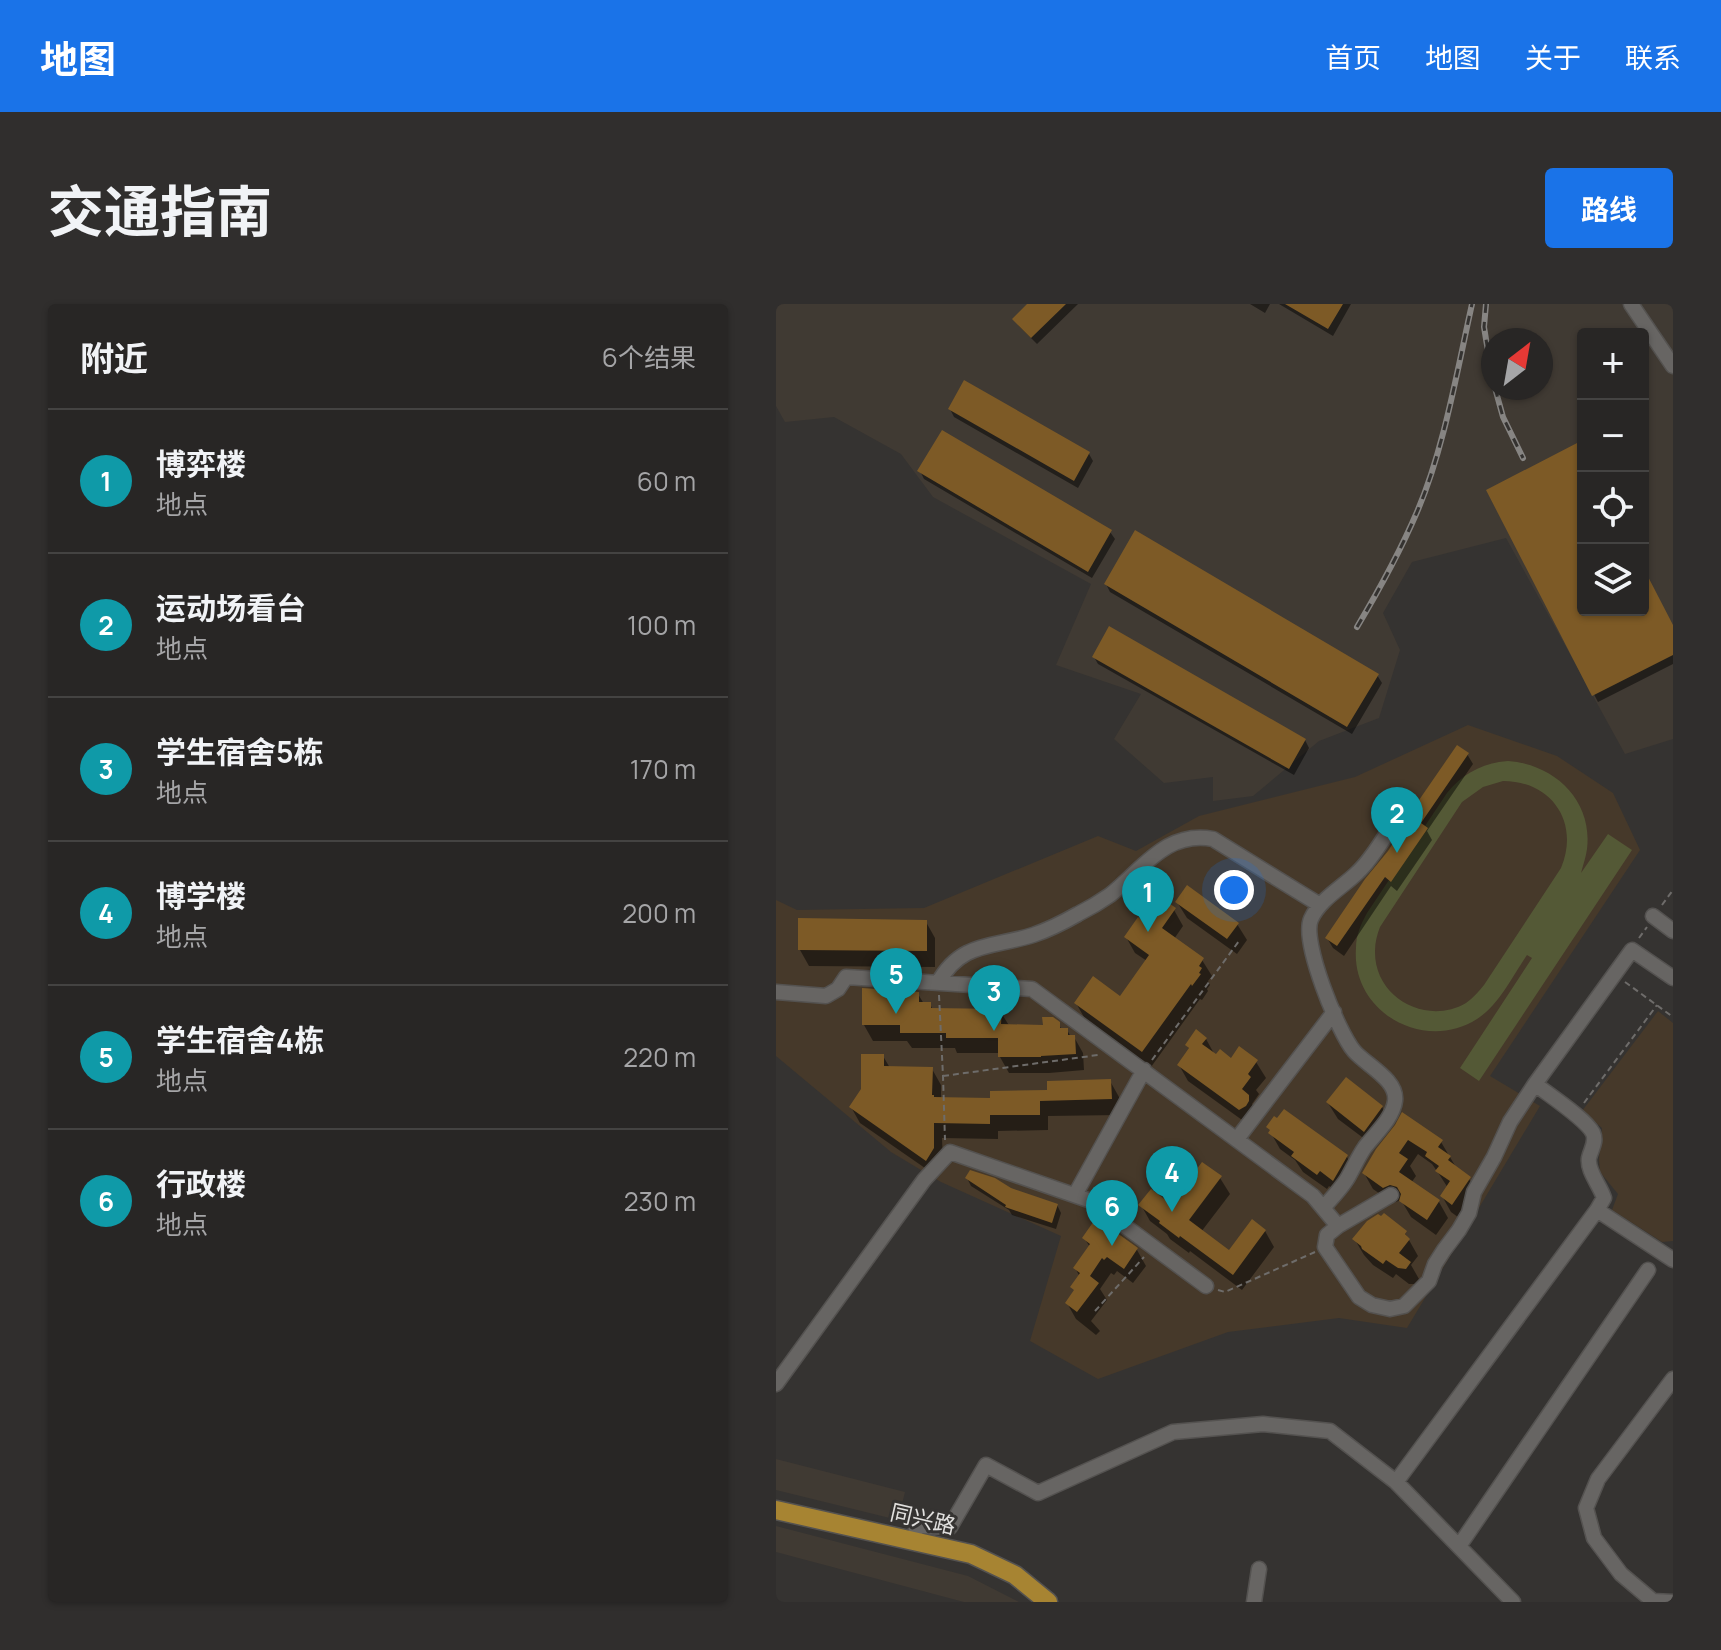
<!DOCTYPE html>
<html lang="zh">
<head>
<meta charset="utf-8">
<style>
	body { margin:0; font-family:Manrope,"Noto Sans SC",sans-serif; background:#302e2d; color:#f1f3f6 }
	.controls { position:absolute; right:24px; top:24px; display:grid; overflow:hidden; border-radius:8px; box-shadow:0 2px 6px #0004 }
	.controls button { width:72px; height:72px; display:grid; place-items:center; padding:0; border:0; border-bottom:2px solid #444342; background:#282625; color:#f1f3f6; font:40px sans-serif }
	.compass { position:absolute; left:705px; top:24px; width:72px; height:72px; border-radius:50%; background:#282625; box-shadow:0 2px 6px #0004; rotate:31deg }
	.you { position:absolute; left:458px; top:586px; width:28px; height:28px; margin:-20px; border:6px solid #fff; border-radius:50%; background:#1a73e8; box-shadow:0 0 0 12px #1a73e833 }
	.badge { display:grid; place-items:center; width:52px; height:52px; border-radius:50%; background:#1a73e8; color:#fff; font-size:26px; font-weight:700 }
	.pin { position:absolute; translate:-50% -66px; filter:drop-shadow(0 2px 4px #0008) }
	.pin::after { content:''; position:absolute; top:42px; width:28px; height:24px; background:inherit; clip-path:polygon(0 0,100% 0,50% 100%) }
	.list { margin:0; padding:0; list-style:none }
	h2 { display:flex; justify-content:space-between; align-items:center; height:104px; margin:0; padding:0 32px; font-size:34px }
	h2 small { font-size:26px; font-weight:400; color:#a5a5a7 }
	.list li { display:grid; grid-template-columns:52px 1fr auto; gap:24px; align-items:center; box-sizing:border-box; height:144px; padding:0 32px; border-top:2px solid #444342 }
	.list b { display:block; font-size:30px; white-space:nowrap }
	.list p { margin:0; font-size:26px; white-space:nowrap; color:#a5a5a7 }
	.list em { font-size:26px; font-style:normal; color:#a5a5a7 }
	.icon { flex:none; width:44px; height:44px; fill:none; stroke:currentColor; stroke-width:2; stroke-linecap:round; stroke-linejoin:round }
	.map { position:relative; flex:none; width:897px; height:1298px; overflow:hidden; border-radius:8px }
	header { display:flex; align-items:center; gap:48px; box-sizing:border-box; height:112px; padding:0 40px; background:#1a73e8; color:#fff }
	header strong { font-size:38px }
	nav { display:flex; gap:44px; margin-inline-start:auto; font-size:28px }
	.intro { display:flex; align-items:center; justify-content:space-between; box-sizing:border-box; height:192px; padding:0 48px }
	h1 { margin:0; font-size:56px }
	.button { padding:20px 36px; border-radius:8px; background:#1a73e8; color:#fff; font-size:28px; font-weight:700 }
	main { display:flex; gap:48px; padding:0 48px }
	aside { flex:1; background:#282625; border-radius:8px; box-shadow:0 2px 6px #0004 }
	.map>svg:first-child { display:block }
</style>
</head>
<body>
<header>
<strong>地图</strong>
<nav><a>首页</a><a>地图</a><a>关于</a><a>联系</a></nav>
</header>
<div class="intro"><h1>交通指南</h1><a class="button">路线</a></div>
<main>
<aside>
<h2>附近<small>6个结果</small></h2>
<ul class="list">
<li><span class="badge" style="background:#0f9aa8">1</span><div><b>博弈楼</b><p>地点</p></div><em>60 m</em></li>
<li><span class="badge" style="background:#0f9aa8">2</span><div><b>运动场看台</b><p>地点</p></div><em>100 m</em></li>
<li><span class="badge" style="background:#0f9aa8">3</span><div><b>学生宿舍5栋</b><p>地点</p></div><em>170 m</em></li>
<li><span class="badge" style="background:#0f9aa8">4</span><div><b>博学楼</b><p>地点</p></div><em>200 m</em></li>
<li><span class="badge" style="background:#0f9aa8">5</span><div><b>学生宿舍4栋</b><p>地点</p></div><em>220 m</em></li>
<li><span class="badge" style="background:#0f9aa8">6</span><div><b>行政楼</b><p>地点</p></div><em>230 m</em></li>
</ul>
</aside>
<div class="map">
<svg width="897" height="1298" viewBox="0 0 897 1298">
	<rect width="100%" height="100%" fill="#353331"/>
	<path fill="#403a33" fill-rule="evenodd" d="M0,0H897V435L849,450L730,234L636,258L607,309L624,346L603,414L543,437L477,492L437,497V473L388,479L338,435L365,390L280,361L315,280L157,193L125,150L58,113L9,118L0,102ZM807,30H867V306H807ZM717,36H765V84H717Z
		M0,1155L129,1188L122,1216L0,1186Z
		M0,1222L192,1272L243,1298H188L0,1248Z"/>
	<path fill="#46392a" d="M692,421L781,452L837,489L864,546L714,772L764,802L631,1024L563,1014L452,1028L322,1075L254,1037L285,932L165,878L115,848L0,752V596L21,606L148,604L322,532L360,547L423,512L579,473Z
		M882,707L897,719V937L886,938L836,906L842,890L824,868L823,855L826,824L806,807Z"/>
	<path fill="#545936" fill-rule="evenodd" d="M732,457C778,460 817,496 811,545C810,553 807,561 805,569L832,530L856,546L703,777L684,764L756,654L751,651C736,673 723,701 701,715C648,749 575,708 580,644C580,631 585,620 591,609L671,489C687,469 707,459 732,457ZM727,477C776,477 804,519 785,564L708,681C703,687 697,694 690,699C651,722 598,694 599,647C599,638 601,631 604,623L686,498L707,483Z"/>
	<path fill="#0007" d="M254,0H302L261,40L243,22L239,15Z
		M474,0H494L489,9Z
		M503,0H575L557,32Z
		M174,105L313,150L317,157L302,184L178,113Z
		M807,150V306H867V266L897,325V360L822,398L712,187Z
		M144,167L334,228L339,235L316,274L148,175Z
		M330,280L601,371L606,379L576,430L334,288Z
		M318,353L529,436L533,444L518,471L322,360Z
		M691,450L697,460L651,527L656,536L621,587L615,582L568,652L557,644L551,634Z
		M401,598L461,620L471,636L461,650L411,614Z
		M398,606L407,622L398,635L426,656L436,672L432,677L434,681L431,685L432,687L426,696L424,695L375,763L309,715L300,699L344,694L371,657L359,649L350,633Z
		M150,618L159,634V663L33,662L24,646Z
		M142,690L148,700H154L157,706L224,707L234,723H269L282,719L286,726H291L295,733H298L307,749L308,766L273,769H233L224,753V749H181L179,744H136L131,737H97L88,721Z
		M430,735L440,753L455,756L480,758L490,774L480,786L483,790L476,800L481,809L473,821L412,777L403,761L414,746L411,741Z
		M107,752L114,764L156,765L165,781V795L216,796L334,777L343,793L344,811L272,812V826L222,827V835L166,834L167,861L159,871L84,819L75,803Z
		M552,799L606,803L615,819L598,842L562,815Z
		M501,817L571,853L580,869L566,891L553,882L551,885L527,868L519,856L504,845L495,829Z
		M621,823L665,838L681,865L693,875L703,891L686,916L675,908L666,892L672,884L663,870L656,860L642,850L634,862L640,872L635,879L663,898L672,914L660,931L635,913L625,896L617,899L597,885L588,869Z
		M191,874L281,901L285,909L280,925L236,911L233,906L195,882Z
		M444,874L454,890L425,928L453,948L489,927L498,943L466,986L414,947L413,949L394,935L391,930L374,917L365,901L396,902Z
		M629,929L642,952L635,961L643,975L639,980H633L620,970L617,974L597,961L588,951L579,936Z
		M308,934L361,946L370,962L357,979L341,967L338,971L335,969L324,985L331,996L315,1017L324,1027L320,1031L300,1015L291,999L299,988L304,973L299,964L314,943Z"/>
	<path fill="#7d5a26" d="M251,0H290L255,34L236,15Z
		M509,0H567L552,25Z
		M188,76L314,148L298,177L172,105Z
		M166,126L336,226L312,268L141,167Z
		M803,138L807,146V306H867V263L897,321V351L816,392L710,186Z
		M359,226L603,370L571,423L328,280Z
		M333,322L530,435L513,465L316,353Z
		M681,441L693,449L645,519L652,524L615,578L609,573L561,642L549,634L589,575L612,547L630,519L632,512Z
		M411,581L463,619L451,635L399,598Z
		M387,595L400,604L386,624L428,654L423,662L426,664L423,669L425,670L416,682L415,680L366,748L298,699L317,672L344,692L373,651L348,633L362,613L370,619Z
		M22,614L151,616V647L22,646Z
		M86,684L143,688V698H155V704L226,705L225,720L267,721L266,713H277L284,718V724H292V731H299L300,750L265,752V753H222V734H170V729H124V721H86Z
		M420,725L431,734L426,740L440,750L444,745L455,754L463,742L482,756L472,770L475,773L466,785L473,791V797L470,802L463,806L401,761L413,744L409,741Z
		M85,750H108V762L157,763L156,791H158V793L214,794V787L271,786V777L335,775L336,795L264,797V811H214V820L158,819V844L150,857L73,803L85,785Z
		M570,773L607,802L588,828L550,798Z
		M508,805L572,851L557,877L544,867L541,871L515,852L518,848L492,829L494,826L490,823L498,812L501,814Z
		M626,808L667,836L662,843L675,852L672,856L695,873L676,901L664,892L674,877L659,867L663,862L649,852L651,848L632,836L623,849L632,855L623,868L664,896L651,916L623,897L625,890L621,883L614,881L607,884L586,869L600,845L619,821Z
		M426,858L446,872L413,916L453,946L476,915L490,926L457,971L404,932L403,934L383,919L384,917L362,901L375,885L395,900Z
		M194,866L219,874L235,884L282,900L276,919L229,903L230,901L189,874Z
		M608,909L631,927L629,930L634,935L623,949L635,958L630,965L622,964L610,956L607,960L586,945L585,942L576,935L591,917L602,910L605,912Z
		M320,914L362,944L348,965L331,953L328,956L326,954L314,972L323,979L301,1008L289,999L298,986L294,983L304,969L297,964L314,940L306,934Z"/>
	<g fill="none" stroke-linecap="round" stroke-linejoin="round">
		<g stroke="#545250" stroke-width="17">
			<path id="minor" d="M855,0L897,62
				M877,612L897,627
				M162,679C185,637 217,644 257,631C272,626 288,618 302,610C312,605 324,598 334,591C366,566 390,526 437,535L544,601
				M0,688L50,692L62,685L70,673L256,685L537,892L562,922L551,931L549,943L583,993L596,1001L614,1005L628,1002L653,977L659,960L668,946L683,926L693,909L698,888L718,853L734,818L759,780
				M461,835L558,708
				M299,891L368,766
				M547,904C555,895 564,886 571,875C577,865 582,853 589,843C599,830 617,814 619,797C622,776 590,761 578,747C562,728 525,637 535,615C544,595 567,583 582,568C598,553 609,531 622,513
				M821,906L828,894C824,881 811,867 813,854C815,845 821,838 817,829C810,815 773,791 759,780L856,646L897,674
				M562,922L615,891
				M897,1075L822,1175L810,1204L818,1234L845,1270L877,1297L897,1298
				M0,1080L148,876L174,848L315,897L430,982
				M620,1178L737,1298
				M137,1237L141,1222L174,1223L210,1161L262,1189L397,1128L487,1120L554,1127L620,1178L821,906L897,956
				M683,1242L872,966
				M478,1298L483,1265"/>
		</g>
		<g stroke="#545250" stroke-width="21">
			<path id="major" d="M0,1206L195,1250L239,1271L272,1298"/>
		</g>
		<path stroke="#6e6c6a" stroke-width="2" stroke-dasharray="6 4" stroke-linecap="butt" d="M886,601L897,586
			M863,634L871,623
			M849,678L897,713
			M163,691L167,772L169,836
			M376,756L463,637
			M167,772L322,751
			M808,799L881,701
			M442,986L449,988L539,948
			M319,1007L368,953"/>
		<use href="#minor" stroke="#676563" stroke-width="14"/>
		<use href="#major" stroke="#a78432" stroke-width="18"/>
		<g stroke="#878583" stroke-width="6">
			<path id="rail" d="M710,0L708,23L717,78
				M719,84L727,113L747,154
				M581,323C603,286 624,248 641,208C668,145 681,67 696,0"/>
		</g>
		<use href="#rail" stroke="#353331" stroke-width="3" stroke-dasharray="9" stroke-linecap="butt"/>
	</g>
	<g text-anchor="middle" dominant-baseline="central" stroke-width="6" stroke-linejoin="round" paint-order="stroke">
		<g font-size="22" fill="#e1e0de" stroke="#353331">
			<text transform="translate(147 1215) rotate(13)">同兴路</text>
		</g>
	</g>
</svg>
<div class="controls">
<button>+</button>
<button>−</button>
<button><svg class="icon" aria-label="locate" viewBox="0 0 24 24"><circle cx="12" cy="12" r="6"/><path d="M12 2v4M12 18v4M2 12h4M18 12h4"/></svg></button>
<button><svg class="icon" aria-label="layers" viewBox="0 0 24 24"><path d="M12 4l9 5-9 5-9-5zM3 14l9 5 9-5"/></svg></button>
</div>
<svg class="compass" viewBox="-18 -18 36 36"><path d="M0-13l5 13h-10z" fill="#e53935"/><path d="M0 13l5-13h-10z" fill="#a5a5a7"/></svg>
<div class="you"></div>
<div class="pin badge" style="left:372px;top:628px;background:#0f9aa8">1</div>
<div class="pin badge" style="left:621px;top:549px;background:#0f9aa8">2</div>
<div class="pin badge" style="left:218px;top:727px;background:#0f9aa8">3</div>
<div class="pin badge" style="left:396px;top:908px;background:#0f9aa8">4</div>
<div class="pin badge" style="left:120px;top:710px;background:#0f9aa8">5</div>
<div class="pin badge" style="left:336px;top:942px;background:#0f9aa8">6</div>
</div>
</main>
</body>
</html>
